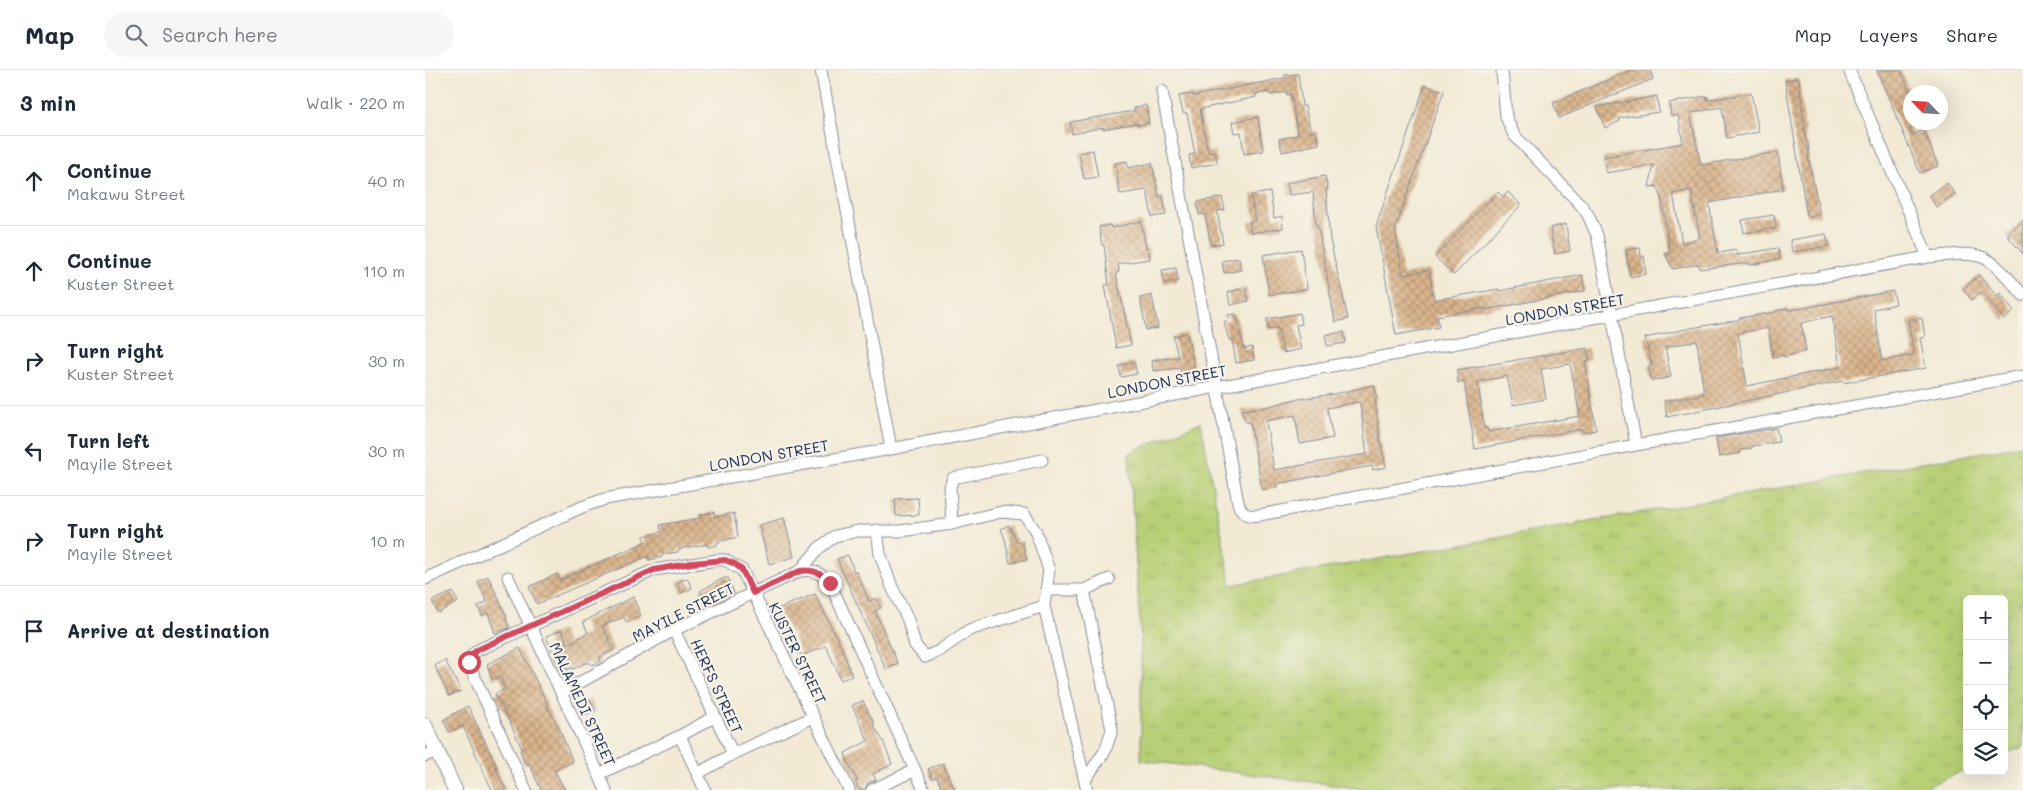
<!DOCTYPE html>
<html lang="en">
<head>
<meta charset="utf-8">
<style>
	body { margin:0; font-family:Mali,sans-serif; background:#f6f6f7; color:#1f2937 }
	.controls { position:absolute; right:15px; bottom:15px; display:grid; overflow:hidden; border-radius:8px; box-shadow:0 5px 20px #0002 }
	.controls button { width:45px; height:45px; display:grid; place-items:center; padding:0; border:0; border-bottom:1px solid #e0e1e3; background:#fff; color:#1f2937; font:25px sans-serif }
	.compass { position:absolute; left:1478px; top:15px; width:45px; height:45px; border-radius:50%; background:#fff; box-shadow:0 5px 20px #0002; rotate:295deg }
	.stop { position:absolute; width:15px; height:15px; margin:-11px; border:4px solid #d1495b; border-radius:50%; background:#fff }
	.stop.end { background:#d1495b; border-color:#fff; box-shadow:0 1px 5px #0008 }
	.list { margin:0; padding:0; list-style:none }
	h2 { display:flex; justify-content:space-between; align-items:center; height:65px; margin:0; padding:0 20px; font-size:21px }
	h2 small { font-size:16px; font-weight:400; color:#747a83 }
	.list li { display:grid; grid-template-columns:32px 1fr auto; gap:15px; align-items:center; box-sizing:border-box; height:90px; padding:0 20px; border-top:1px solid #e0e1e3 }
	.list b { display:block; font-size:19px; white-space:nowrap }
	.list p { margin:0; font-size:16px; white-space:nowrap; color:#747a83 }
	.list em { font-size:16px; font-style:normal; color:#747a83 }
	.icon { flex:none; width:28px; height:28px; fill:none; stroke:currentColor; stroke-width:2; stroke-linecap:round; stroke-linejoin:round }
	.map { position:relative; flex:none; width:1598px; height:720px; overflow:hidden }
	header { display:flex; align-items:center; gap:30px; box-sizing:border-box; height:70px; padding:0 25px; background:#fff; border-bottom:1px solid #e0e1e3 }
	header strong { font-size:24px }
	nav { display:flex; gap:28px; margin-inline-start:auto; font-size:18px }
	.search { width:350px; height:45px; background:#f6f6f7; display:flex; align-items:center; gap:12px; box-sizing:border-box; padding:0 18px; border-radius:28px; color:#747a83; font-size:19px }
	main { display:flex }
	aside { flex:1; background:#fff }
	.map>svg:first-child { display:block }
</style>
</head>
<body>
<header>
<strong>Map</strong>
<div class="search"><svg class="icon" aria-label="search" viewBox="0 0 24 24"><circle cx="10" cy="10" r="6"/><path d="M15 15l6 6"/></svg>Search here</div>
<nav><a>Map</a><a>Layers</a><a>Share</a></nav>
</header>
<main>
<aside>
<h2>3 min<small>Walk · 220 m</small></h2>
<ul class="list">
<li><svg class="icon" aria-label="ahead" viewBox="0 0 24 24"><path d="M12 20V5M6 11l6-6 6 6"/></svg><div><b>Continue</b><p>Makawu Street</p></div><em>40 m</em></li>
<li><svg class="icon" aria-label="ahead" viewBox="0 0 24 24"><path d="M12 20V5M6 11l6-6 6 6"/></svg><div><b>Continue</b><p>Kuster Street</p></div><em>110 m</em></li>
<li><svg class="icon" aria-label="right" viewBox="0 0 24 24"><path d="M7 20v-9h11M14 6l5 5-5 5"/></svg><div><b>Turn right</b><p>Kuster Street</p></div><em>30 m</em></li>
<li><svg class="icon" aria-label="left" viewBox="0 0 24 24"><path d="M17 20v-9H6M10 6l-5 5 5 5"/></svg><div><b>Turn left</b><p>Mayile Street</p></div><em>30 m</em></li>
<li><svg class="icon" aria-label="right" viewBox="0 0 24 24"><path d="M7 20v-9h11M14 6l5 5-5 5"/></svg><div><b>Turn right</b><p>Mayile Street</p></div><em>10 m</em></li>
<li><svg class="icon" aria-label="arrive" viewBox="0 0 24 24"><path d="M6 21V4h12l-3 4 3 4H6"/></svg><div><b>Arrive at destination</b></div></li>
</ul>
</aside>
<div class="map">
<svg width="1598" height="720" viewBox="0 0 1598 720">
	<defs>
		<pattern id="grass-tufts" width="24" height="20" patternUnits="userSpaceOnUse" patternTransform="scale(1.25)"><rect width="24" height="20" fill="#b8cf74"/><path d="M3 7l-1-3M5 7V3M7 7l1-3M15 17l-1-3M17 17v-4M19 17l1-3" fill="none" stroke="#9eb267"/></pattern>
		<pattern id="building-cross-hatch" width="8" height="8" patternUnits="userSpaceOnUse" patternTransform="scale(1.25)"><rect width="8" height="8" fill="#dcb68d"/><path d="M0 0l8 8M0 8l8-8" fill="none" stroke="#b29476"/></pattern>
	</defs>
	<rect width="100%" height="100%" fill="#f7f3e8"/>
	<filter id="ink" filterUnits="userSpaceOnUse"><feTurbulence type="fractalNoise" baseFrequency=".02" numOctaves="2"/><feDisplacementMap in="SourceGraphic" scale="10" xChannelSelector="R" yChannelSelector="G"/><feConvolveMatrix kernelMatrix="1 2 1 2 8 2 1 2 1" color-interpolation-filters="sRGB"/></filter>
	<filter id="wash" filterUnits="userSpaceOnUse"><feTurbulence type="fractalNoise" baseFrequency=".0096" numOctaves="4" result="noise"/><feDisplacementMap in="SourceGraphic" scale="20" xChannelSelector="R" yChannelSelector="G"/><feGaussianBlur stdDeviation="1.12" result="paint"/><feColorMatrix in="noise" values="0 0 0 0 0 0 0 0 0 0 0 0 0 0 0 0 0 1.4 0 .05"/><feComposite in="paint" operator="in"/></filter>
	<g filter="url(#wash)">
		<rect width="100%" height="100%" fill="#f2ead5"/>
		<path fill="url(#grass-tufts)" stroke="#6a7f69" d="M776,352L806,515L1598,375V677L1579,684V529H1542V699L1494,720H947L716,690V571L704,383Z"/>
		<g id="blocks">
			<path fill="url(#building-cross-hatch)" fill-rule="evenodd" d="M1206,0H1225L1228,9L1134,48L1128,33Z
				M1452,0H1476L1486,25V65L1499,60L1513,96L1495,103Z
				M873,4L877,36H880L886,62L891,61L894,74L857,82L854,69L873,65L866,24L862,25V22L845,25V22L830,24L831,27L775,39L783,82L790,81L792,93L766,98L764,85L770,84L762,43H758L754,26L768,24V26L860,8V5Z
				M1374,8L1381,72H1383L1384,91L1395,145L1382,147L1360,10Z
				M1000,15L1019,21L970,159L978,205L1004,200L1009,230L1074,219V221L1157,205L1160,221L1060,240V238L1012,246L1014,257L971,265L951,156Z
				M1326,23L1334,62L1302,68L1297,37L1265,43L1276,95L1353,82L1358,119L1284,133L1293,183L1311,180L1312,185L1353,178L1355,189L1325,195L1324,193L1275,199L1274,194L1248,199L1240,184L1245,183L1236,126L1232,116L1224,117L1229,95L1181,103L1178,87L1258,73L1253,45L1246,46L1244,33L1282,26L1283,30ZM1266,120L1275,168L1257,173L1248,124Z
				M1232,26L1234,42L1194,48L1195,51L1180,58L1172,37Z
				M721,35L724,53L712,55V53L678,59V57L647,64L645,52L709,41V38Z
				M833,47L838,81L819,84L816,62L809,63L807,52Z
				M668,80L673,107L659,109L654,83Z
				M702,91L703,98L727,93L734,127L738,126L741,145L727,147L722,120L695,124L690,93Z
				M900,106L903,119H901L905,170L923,249L910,252L893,156H891L888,122L864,125L862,113Z
				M1522,113L1530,124L1511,137L1504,125Z
				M845,122L849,148L857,146L858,158L826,163L824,152L830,151L826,125Z
				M1073,122L1078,127L1083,122L1096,135L1029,205L1010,187Z
				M797,127L800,140L792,141L798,173L786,175L780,144L774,145L772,132Z
				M1349,145L1351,158L1319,163L1317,150Z
				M1598,150V184L1582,165Z
				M716,151L721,178H723L725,189L693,194L694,202L691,203L706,275L691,278L680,215H684L679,175H677L674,157L685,155L686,158Z
				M1141,154L1145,181L1130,184L1125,158Z
				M1401,164L1404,176L1367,182L1365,170Z
				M1215,178L1216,187L1219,186L1221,204L1205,207L1201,180Z
				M876,179L882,219L844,225L838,185Z
				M814,188L816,200L799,203L797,191Z
				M751,198L753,211L739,213L737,200Z
				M1554,205L1572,226L1575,223L1589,241L1579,250L1556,222L1547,230L1538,219Z
				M821,218L824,231L805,235L803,222Z
				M1468,221L1471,234L1449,239L1457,291L1489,285L1483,250L1497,248L1500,267L1495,268L1501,298L1418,313V311L1242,347L1239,331L1279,324L1272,271L1240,277L1246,307L1227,311L1223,297L1227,296L1220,268L1266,258L1314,250V248L1351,242V241L1362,238L1363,240L1373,239ZM1407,246L1415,297L1322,316L1313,263L1343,258L1348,287L1359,285V287L1381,281L1376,253Z
				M727,225L733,258L721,260L715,228Z
				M875,243L877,254L871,255L876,279L858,283L853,258L843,260L842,249Z
				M811,244L819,279L827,277L829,290L811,293L807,269L804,270L799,252L804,250L803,245Z
				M919,262L921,273L902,276L900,265Z
				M762,263L770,300L756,303L755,298L728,301L727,290L753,287L748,266Z
				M1163,278L1165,290L1160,291L1171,360L1158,362L1157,359L1050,379L1039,312L1033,313L1032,300ZM1145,294L1155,346L1063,362L1062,358H1059L1053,312L1082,306L1088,335L1121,329L1116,299Z
				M709,292L712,304L696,307L694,296Z
				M949,315L952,328L950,329L955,370L961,397L948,400L947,396L908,403L851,414L852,417L837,420L825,352H821L816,340L841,337L867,330L909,324ZM933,332L935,333L942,384L849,400L841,351L870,345L875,374L908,368L902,338Z
				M1351,358L1354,372L1327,376V378L1315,380L1316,383L1294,387L1291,368Z
				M493,428L494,445L471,446L470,429Z
				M289,442L290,447L309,443L313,467L292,472V475L283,477L282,474L259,478L253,480V482L237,484V487L224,490L223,486L112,534L104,517L132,504L135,510L220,472L219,466L236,462L235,455L275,448V445Z
				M359,448L369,487L344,494L334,455Z
				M584,455L592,472L597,471L602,489L585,493L580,469L576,459Z
				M423,485L429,502L431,501L444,531L451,528L456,538L450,541L473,594L461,599L412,489Z
				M63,506L82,547H80L84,558L70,563L63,543L57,546L53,536L62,532L53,511Z
				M262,508L267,518L256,523L252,512Z
				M299,508H303L309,523L283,536L275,521Z
				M28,522L33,532L13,543L7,531Z
				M390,524L416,576L427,606L416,610L401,576L376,586L367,562L365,563L359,549L357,550L352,539Z
				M208,527L216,546L201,552L199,547L177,556L189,580L175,587L176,591L167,595L166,593H160L148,599L147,598L142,600L141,598L135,601L121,566L137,560L142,574L163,563L158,552Z
				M95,578L123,635L122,637L134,658L148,692L129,700L140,720H116L104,693L100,695L95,680L97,679L85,652L70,624L80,619L75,606L67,609L62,594Z
				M20,590L36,621L24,626L10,596Z
				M165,629L170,641L160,645L155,635Z
				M438,631L449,653L448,654L458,671L467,694L448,704L451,710L443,713L440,719L434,720L430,712L433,711L423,693L420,683L443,671L427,635Z
				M43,636L72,697H70L81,720H67L38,656L24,662L18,650Z
				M518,693L522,704L530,720H517L512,707L507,709L503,699Z"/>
		</g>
	</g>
	<g filter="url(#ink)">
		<use href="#blocks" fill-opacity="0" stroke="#868c9a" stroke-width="1"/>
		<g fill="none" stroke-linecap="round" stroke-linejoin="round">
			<g stroke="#868c9a" stroke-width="13">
				<path id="minor" d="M396,0L466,379
					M1077,0L1081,47L1089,65L1156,135L1163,145L1172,165L1211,375
					M1424,0L1503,187
					M737,21L813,433C817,444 823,447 834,445L1211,375L1598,306
					M527,454L525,417L528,408L617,390
					M452,460L455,484L467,517L483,550L490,575L500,587L514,581L544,560L619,536
					M375,501L394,478L410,466L433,461H475L527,454L576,442L599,444L611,462L624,500L619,536L662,720
					M83,507L181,720
					M0,509L157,437L180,429L466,379L792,317L1503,187C1560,181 1560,181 1598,225
					M621,520H659L684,509
					M659,520L687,660L680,681L660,710
					M249,560L308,684
					M136,623L249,560L375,501C389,499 396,503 405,513L499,720
					M255,666L280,720
					M0,686L12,681
					M174,704L255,666L289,647
					M272,704L308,684L388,647
					M101,720L45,597C44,589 46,585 53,580L229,500L292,490H300L317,500L424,720
					M447,720L490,700"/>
			</g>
			<g stroke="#868c9a" stroke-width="16">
				<path id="tertiary" d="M0,655L30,720"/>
			</g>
			<use href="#minor" stroke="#fff" stroke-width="11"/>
			<use href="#tertiary" stroke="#fff" stroke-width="14"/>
		</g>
	</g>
	<g fill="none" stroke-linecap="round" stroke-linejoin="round" filter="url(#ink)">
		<path stroke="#d1495b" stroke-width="6" d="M44,592L47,584L52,580L229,500L267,493L300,490L310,494L317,500L328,523L375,501C389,499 396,503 405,513"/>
	</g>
	<g text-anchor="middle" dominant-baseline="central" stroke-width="4.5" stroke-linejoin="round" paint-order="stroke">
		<g font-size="15" fill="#1b2f5e" stroke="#f7f3e8">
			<text transform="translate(1140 239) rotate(-10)">LONDON STREET</text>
			<text transform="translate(742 311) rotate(-11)">LONDON STREET</text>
			<text transform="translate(344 385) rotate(-10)">LONDON STREET</text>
			<text transform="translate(258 542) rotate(-27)">MAYILE STREET</text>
			<text transform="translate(373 583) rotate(64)">KUSTER STREET</text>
			<text transform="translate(292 616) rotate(65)">HERFS STREET</text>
			<text transform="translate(158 634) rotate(65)">MALAMEDI STREET</text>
		</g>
	</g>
</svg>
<div class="controls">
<button>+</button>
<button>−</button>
<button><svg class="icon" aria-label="locate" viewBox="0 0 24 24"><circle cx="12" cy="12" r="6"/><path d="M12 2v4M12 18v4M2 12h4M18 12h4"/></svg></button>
<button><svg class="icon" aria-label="layers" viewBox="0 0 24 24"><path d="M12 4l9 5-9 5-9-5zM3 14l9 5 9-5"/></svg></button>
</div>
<svg class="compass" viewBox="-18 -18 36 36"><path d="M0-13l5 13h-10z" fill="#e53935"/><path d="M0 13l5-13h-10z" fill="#747a83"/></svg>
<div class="stop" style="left:44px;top:592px"></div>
<div class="stop end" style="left:405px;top:513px"></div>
</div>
</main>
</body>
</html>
